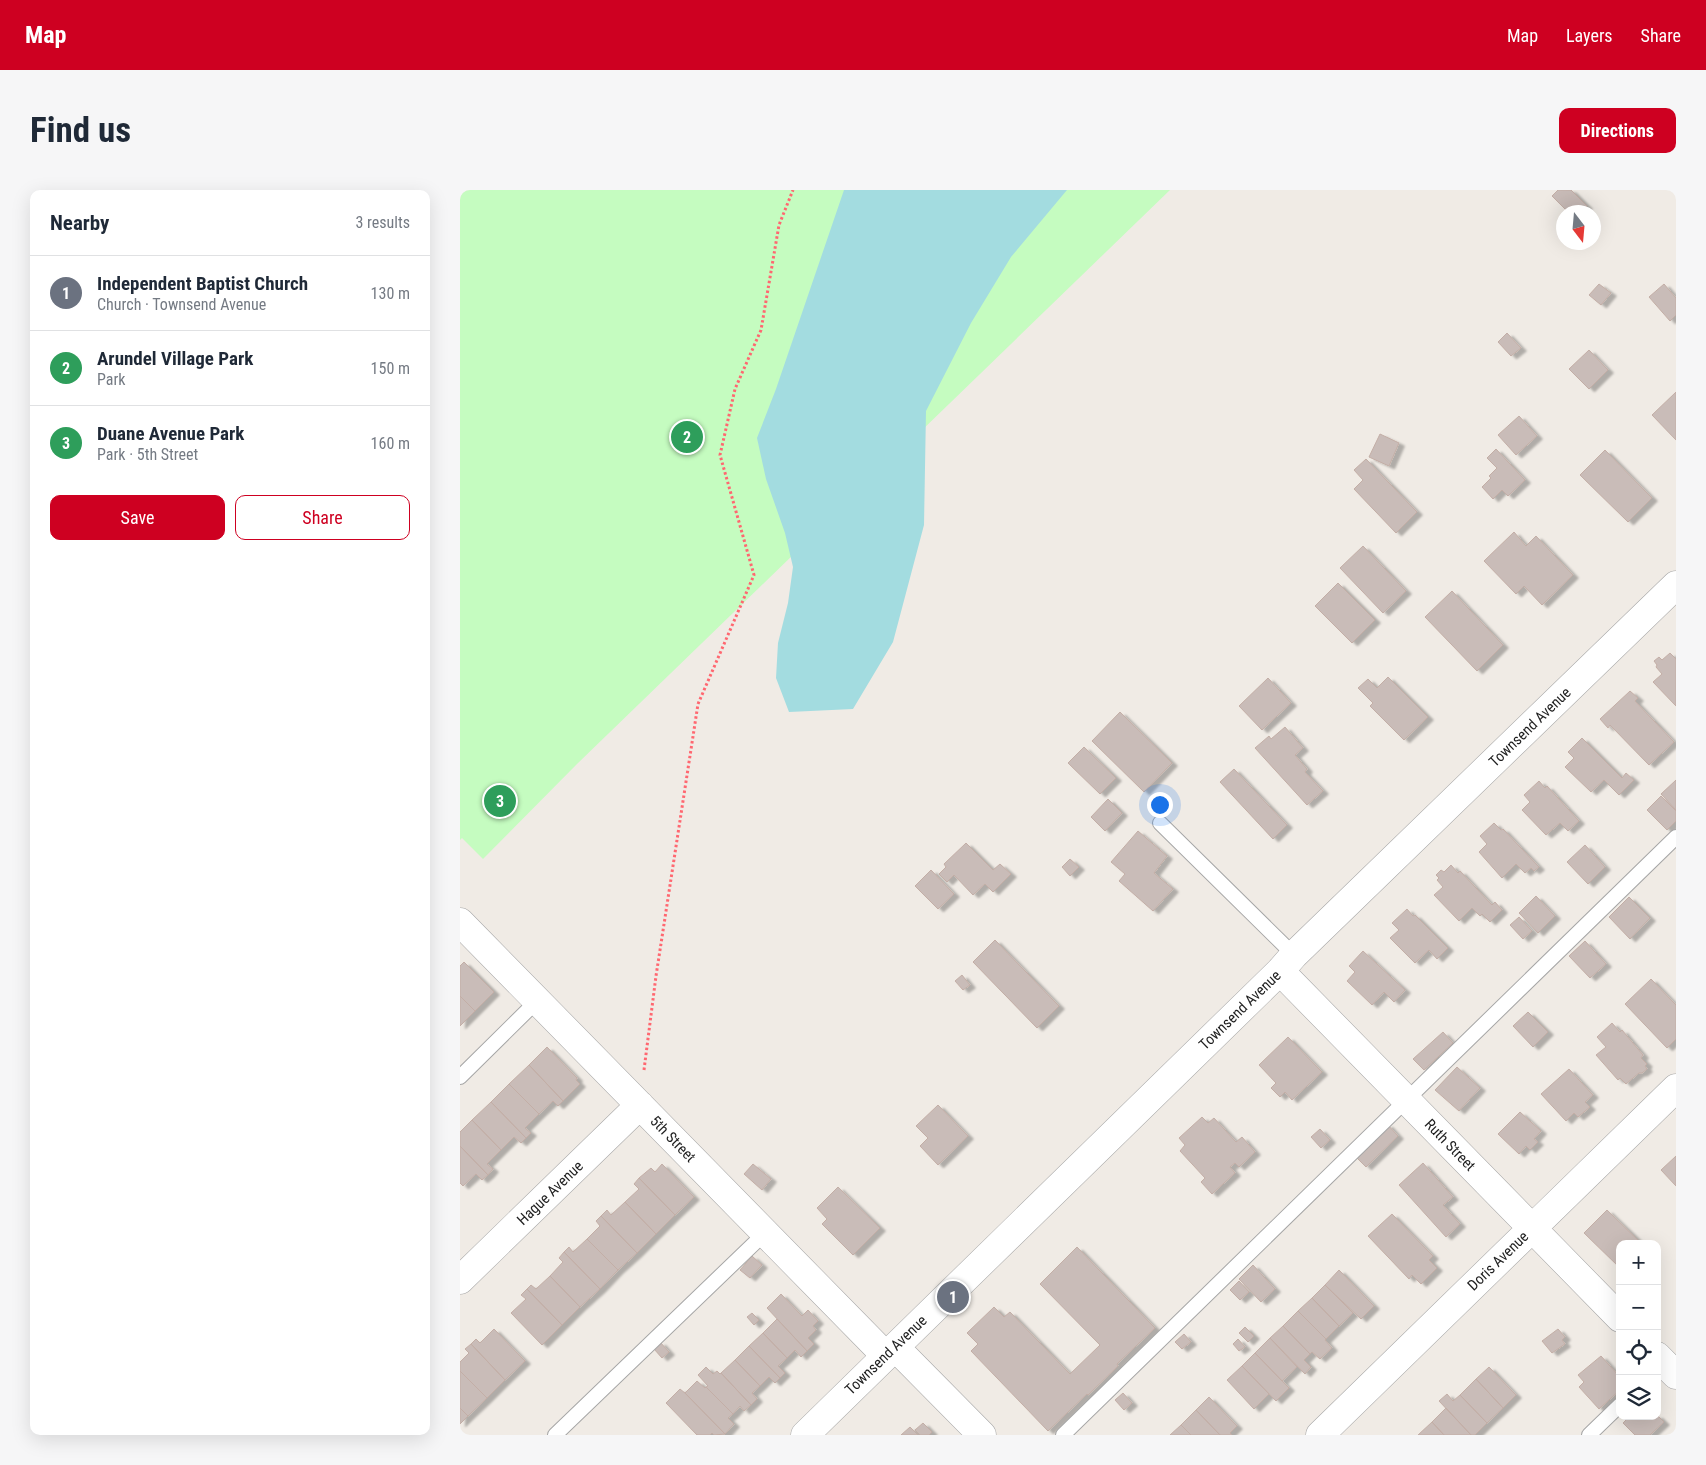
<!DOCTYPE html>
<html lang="en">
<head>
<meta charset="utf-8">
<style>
	body { margin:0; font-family:"Roboto Condensed",sans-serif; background:#f6f6f7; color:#1f2937 }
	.controls { position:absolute; right:15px; bottom:15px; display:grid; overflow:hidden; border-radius:10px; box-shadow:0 5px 20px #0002 }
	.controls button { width:45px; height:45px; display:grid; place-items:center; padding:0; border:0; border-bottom:1px solid #e0e1e3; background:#fff; color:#1f2937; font:25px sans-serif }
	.compass { position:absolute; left:1096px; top:15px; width:45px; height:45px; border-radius:50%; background:#fff; box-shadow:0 5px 20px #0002; rotate:164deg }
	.you { position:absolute; left:699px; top:614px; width:18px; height:18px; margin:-12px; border:4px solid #fff; border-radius:50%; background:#1a73e8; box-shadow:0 0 0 8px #1a73e833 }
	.badge { display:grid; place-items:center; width:32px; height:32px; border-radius:50%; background:#ce0021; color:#fff; font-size:16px; font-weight:700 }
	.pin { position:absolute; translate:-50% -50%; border:2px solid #fff; box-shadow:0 1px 5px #0006 }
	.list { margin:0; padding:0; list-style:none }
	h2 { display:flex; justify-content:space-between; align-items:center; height:65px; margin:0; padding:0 20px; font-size:21px }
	h2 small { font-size:16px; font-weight:400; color:#747a83 }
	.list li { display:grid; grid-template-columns:32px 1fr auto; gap:15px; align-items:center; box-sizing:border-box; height:75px; padding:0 20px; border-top:1px solid #e0e1e3 }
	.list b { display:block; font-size:19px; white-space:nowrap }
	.list p { margin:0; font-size:16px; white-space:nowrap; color:#747a83 }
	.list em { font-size:16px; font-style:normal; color:#747a83 }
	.actions { display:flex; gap:10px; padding:15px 20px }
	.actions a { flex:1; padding:11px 0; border:1px solid #ce0021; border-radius:10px; text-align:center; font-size:18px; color:#ce0021 }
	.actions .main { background:#ce0021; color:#fff }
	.icon { flex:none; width:28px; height:28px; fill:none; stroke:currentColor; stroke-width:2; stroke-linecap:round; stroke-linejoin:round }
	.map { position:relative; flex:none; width:1216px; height:1245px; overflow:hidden; border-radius:10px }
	header { display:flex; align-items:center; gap:30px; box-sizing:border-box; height:70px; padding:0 25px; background:#ce0021; color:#fff }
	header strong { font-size:24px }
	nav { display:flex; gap:28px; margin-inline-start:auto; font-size:18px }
	.intro { display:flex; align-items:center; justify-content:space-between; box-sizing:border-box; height:120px; padding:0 30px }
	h1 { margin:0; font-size:35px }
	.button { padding:12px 22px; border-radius:10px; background:#ce0021; color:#fff; font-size:18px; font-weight:700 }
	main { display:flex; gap:30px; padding:0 30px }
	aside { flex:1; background:#fff; border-radius:10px; box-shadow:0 5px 20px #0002 }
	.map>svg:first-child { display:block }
</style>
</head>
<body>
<header>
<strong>Map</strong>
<nav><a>Map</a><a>Layers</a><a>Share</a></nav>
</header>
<div class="intro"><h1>Find us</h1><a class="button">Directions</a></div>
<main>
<aside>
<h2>Nearby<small>3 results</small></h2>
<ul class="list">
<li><span class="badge" style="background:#6b7280">1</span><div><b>Independent Baptist Church</b><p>Church · Townsend Avenue</p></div><em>130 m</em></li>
<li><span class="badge" style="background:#2e9e5b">2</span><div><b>Arundel Village Park</b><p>Park</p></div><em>150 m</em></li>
<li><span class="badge" style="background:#2e9e5b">3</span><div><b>Duane Avenue Park</b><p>Park · 5th Street</p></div><em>160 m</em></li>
</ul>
<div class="actions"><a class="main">Save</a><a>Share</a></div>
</aside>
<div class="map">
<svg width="1216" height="1245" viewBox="0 0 1216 1245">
	<defs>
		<filter id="shadow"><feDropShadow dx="5.5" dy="3" stdDeviation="1" flood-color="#0004"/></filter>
	</defs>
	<rect width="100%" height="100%" fill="#f0ebe5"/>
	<path fill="#c5fcc0" d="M0,0H710L117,574L23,669L2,648L0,650Z"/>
	<path fill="#a3dce0" d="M384,0H607L551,67L511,133L466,221L464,335L433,452L393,519L329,522L316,488L318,453L328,413L333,377L325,343L306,289L297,248L316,199Z"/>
	<path fill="#c9bcb8" stroke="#c3aea6" filter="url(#shadow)" d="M1098,0H1111L1127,16L1121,22H1108L1092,6Z
		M1139,94L1151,103L1141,115L1129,105Z
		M1204,94L1216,108V125L1210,131L1189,107Z
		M1047,143L1061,158L1051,166L1038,152Z
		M1129,160L1148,180L1129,199L1109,179Z
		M1216,202V250L1192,225Z
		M1059,226L1077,246L1056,265L1038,245Z
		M920,244L939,253L929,276L909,267Z
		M1036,259L1065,290L1048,306L1042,300L1033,309L1022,297L1031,288L1029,286L1037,278L1027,268Z
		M1145,260L1192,308L1168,332L1120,285Z
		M906,269L957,322L936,343L894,299L903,290L894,280Z
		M1054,342L1066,356L1076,346L1113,385L1082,415L1064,396L1056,404L1024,371Z
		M903,356L946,401L923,423L880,378Z
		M878,393L915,430L892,453L855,416Z
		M992,401L1043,455L1017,481L965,427Z
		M1210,463L1216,469V516L1193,492L1202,484L1196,477L1197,475L1194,471L1199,467L1202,470Z
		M928,487L968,527L944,550L910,516L913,513L898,498L908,489L917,498Z
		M808,488L831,513L802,540L779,516Z
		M1170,501L1178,508L1175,511L1214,552L1189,575L1150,535L1148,538L1140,529Z
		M660,522L712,573L684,602L632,551Z
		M825,537L843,558L835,565L847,579L845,582L863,601L847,615L795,558L809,546L811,549Z
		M1122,548L1162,588L1166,583L1174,590L1159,605L1144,590L1131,602L1105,577L1114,568L1108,562Z
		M624,557L656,588L640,604L608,573Z
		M774,579L827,635L813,649L760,592Z
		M1216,590V620L1201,604Z
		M1079,591L1085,598L1087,596L1119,631L1108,641L1100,633L1086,645L1062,620L1070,612L1064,605Z
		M1201,606L1216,621V631L1207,640L1187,620Z
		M648,609L662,623L645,641L631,627Z
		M1034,633L1041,640L1043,639L1079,677L1074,681L1071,678L1065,683L1056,674L1042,688L1019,662L1027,654L1020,646Z
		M678,641L707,666L694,683L713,699L693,721L659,691L665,684L651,672Z
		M506,653L533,680L540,674L551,684L533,702L525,694L513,705L494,685L487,692L479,684L486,677L484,674Z
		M1125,655L1145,677L1128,694L1107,672Z
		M610,669L619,677L610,686L602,677Z
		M991,675L998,683L1000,681L1032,715L1035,712L1042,720L1030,732L1022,724L1020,726L1012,718L999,731L974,705L983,697L977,690L979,688L976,685L981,680L984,682Z
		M471,680L494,704L478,719L455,696Z
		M1076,706L1095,726L1078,743L1059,723Z
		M1169,707L1190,728L1170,749L1149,727Z
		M947,719L953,726L955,725L988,758L977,769L969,760L955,773L930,748L939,740L932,733Z
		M1059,727L1072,741L1063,749L1050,735Z
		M535,750L599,816L577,838L513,772Z
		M1125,751L1146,774L1130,788L1109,766Z
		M903,761L945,800L934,812L924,802L912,815L887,791L895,782L889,776Z
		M4,772L34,802L15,821L0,806V776Z
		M502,785L510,795L503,800L495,791Z
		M1191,789L1216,815V849L1207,858L1165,814Z
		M0,806L15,821L0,836Z
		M1068,822L1088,842L1073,857L1053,836Z
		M1152,833L1160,842L1162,840L1183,865L1181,868L1187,874L1185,876L1187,879L1182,883H1179L1166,894L1160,888L1158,890L1136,865L1146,857L1137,847Z
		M983,842L993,853L964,880L953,869Z
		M828,847L862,882L832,910L825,902L820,907L811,898L816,893L799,875Z
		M87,857L117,888L116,890L120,894L103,911L69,875Z
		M69,875L103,911L98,916L93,911L79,924L49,894Z
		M997,877L1020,898L999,921L975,900Z
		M1109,879L1133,905L1125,912L1130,917L1118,927L1114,923L1106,931L1081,904Z
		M49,894L79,924L65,938L71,943L66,948L31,912Z
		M31,912L66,948L61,953L54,947L41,960L12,930Z
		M478,915L508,946L478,975L460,956L468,948L456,936Z
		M1060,922L1081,941L1074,949L1078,952L1070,960L1066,956L1059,964L1038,944Z
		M742,927L748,933L754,928L776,952L782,947L795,962L779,977L775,973L770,977L775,983L752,1004L741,992L745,988L720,961L725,955L719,948Z
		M12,930L41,960L27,974L33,979L28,985L0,956V942Z
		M927,934L938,946L906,977L895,966Z
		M860,939L870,950L861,958L851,947Z
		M0,956L28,985L22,990L16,984L3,996L0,993Z
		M1216,966V996L1201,980Z
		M963,973L993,1007L983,1015L1000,1034L986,1047L939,995Z
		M202,974L234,1007L215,1025L179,988L191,978L195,982Z
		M293,974L311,989L302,1000L284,984Z
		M179,988L215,1025L196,1044L165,1012L179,999L174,994Z
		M378,997L420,1038L393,1065L362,1034L367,1029L357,1018Z
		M165,1012L196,1044L177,1063L141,1026L147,1020L151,1025Z
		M1147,1020L1182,1054H1160V1078L1124,1043Z
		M932,1024L973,1066L969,1070L977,1078L961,1094L952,1085L949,1089L908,1046Z
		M141,1026L177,1063L158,1080L127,1049L140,1036L136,1031Z
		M127,1049L158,1080L140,1099L104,1062L109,1057L113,1062Z
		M617,1057L695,1138L657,1174L658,1176L628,1205L627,1204L588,1241L511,1161L518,1154L507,1143L534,1117L544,1127L550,1122L610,1184L640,1155L580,1094Z
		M104,1062L140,1099L120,1117L90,1086L103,1072L99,1068Z
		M292,1066L302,1075L290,1088L280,1080Z
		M793,1075L815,1099L801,1112L779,1089Z
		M879,1080L914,1116L901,1129L865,1095Z
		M90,1086L120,1117L102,1135L67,1099L71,1095L76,1099Z
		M779,1091L789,1102L780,1110L770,1100Z
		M865,1095L893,1123L879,1136L852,1108Z
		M67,1099L102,1135L82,1155L51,1123L66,1109L61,1105Z
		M321,1104L342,1126L348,1120L358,1131L353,1136L356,1140L348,1148L354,1154L347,1161L307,1118Z
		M852,1108L879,1136L866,1149L838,1121Z
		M838,1121L866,1149L865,1150L872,1158L860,1169L852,1162L850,1164L823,1136Z
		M292,1123L299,1130L294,1135L287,1127Z
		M317,1129L347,1161L341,1167L335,1160L327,1168L303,1143Z
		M823,1136L850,1164L844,1170L851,1177L845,1184L810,1148Z
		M785,1137L794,1146L788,1152L779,1143Z
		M34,1139L65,1171L45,1190L11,1154L16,1149L20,1153Z
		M1098,1139L1105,1147L1102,1150L1105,1154L1092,1163L1082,1151Z
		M303,1143L327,1168L318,1176L325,1183L320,1188L289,1156Z
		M724,1144L731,1152L722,1159L715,1152Z
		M810,1148L837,1177L822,1191L795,1163Z
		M778,1149L785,1157L779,1161L773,1154Z
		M200,1152L209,1162L202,1168L194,1159Z
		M11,1154L45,1190L27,1208L0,1181V1172L9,1163L5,1159Z
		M289,1156L320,1188L315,1193L309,1187L300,1196L275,1170Z
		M795,1163L829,1198L816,1211L782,1176Z
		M1141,1166L1160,1187V1200L1139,1219L1119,1197L1124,1192L1118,1185Z
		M275,1170L300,1196L292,1203L297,1209L291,1215L261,1183Z
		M782,1176L809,1204L794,1219L767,1190Z
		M246,1177L253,1184L257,1181L260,1184L261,1183L291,1215L284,1221L280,1216L273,1224L246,1197L248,1196L238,1185Z
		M1029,1177L1056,1205L1043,1218L1016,1189Z
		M0,1181L27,1208L8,1226L0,1218Z
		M1016,1189L1043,1218L1027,1233L1000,1205Z
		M237,1191L245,1198L246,1197L273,1224L268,1228L274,1234L265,1244L225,1203Z
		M220,1199L225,1203L265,1244L254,1245L252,1243L250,1245H237L206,1213Z
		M663,1203L672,1213L664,1220L655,1210Z
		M987,1204L993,1211L1000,1205L1027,1233L1015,1245H1011L979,1211Z
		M749,1207L777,1236L770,1243L772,1245H760L736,1220Z
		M0,1218L8,1226L0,1234Z
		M986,1218L1011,1245H984L972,1232Z
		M736,1220L760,1245H731L721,1235Z
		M1197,1225L1204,1232L1190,1245H1175L1163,1233L1170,1226H1197Z
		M972,1232L984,1245H958Z
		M463,1233L472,1242L469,1245H460L455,1240Z
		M721,1235L731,1245H710Z
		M450,1237L458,1245H441Z"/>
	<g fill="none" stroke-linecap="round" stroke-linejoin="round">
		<g stroke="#a6a6a6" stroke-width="16">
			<path id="service" d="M700,633L834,765
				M0,887L77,811
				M95,1245L305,1043
				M603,1245L1216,647
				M1129,1245L1160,1215"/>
		</g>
		<g stroke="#a6a6a6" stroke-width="29">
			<path id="minor" d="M0,732L426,1166
				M820,781L1160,1128
				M0,1090L180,915
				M435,1157L522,1245
				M1197,1166L1216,1185
				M345,1245L820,781L834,765L1216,395
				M860,1245L1216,898"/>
		</g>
		<path stroke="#ff6770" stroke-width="3" stroke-dasharray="2.5 2.5" stroke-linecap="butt" d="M184,880L196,786L238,514L294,385L260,265L275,199L301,140L319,35L333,0"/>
		<use href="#service" stroke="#fff" stroke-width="14"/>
		<use href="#minor" stroke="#fff" stroke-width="28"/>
	</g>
	<g text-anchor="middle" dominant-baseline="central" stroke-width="5" stroke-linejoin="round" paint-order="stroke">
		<g font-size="15" fill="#1f1f1f" stroke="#fff">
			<text transform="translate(1070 537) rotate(-44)">Townsend Avenue</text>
			<text transform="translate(780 820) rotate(-44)">Townsend Avenue</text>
			<text transform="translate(213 949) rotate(46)">5th Street</text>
			<text transform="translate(990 955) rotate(46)">Ruth Street</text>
			<text transform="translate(90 1003) rotate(-44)">Hague Avenue</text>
			<text transform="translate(1038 1071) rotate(-44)">Doris Avenue</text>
			<text transform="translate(426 1165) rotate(-44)">Townsend Avenue</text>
		</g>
	</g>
</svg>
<div class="controls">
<button>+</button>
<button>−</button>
<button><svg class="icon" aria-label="locate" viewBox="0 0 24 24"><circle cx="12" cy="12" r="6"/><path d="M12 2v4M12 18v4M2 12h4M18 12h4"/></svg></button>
<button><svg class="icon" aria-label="layers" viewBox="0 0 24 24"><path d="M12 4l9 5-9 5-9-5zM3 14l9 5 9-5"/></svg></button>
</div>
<svg class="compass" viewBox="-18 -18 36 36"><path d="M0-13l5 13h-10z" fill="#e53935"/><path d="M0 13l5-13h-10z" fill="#747a83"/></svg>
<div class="you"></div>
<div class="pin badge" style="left:493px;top:1107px;background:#6b7280">1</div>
<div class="pin badge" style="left:227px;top:247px;background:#2e9e5b">2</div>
<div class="pin badge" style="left:40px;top:611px;background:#2e9e5b">3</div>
</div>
</main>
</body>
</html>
